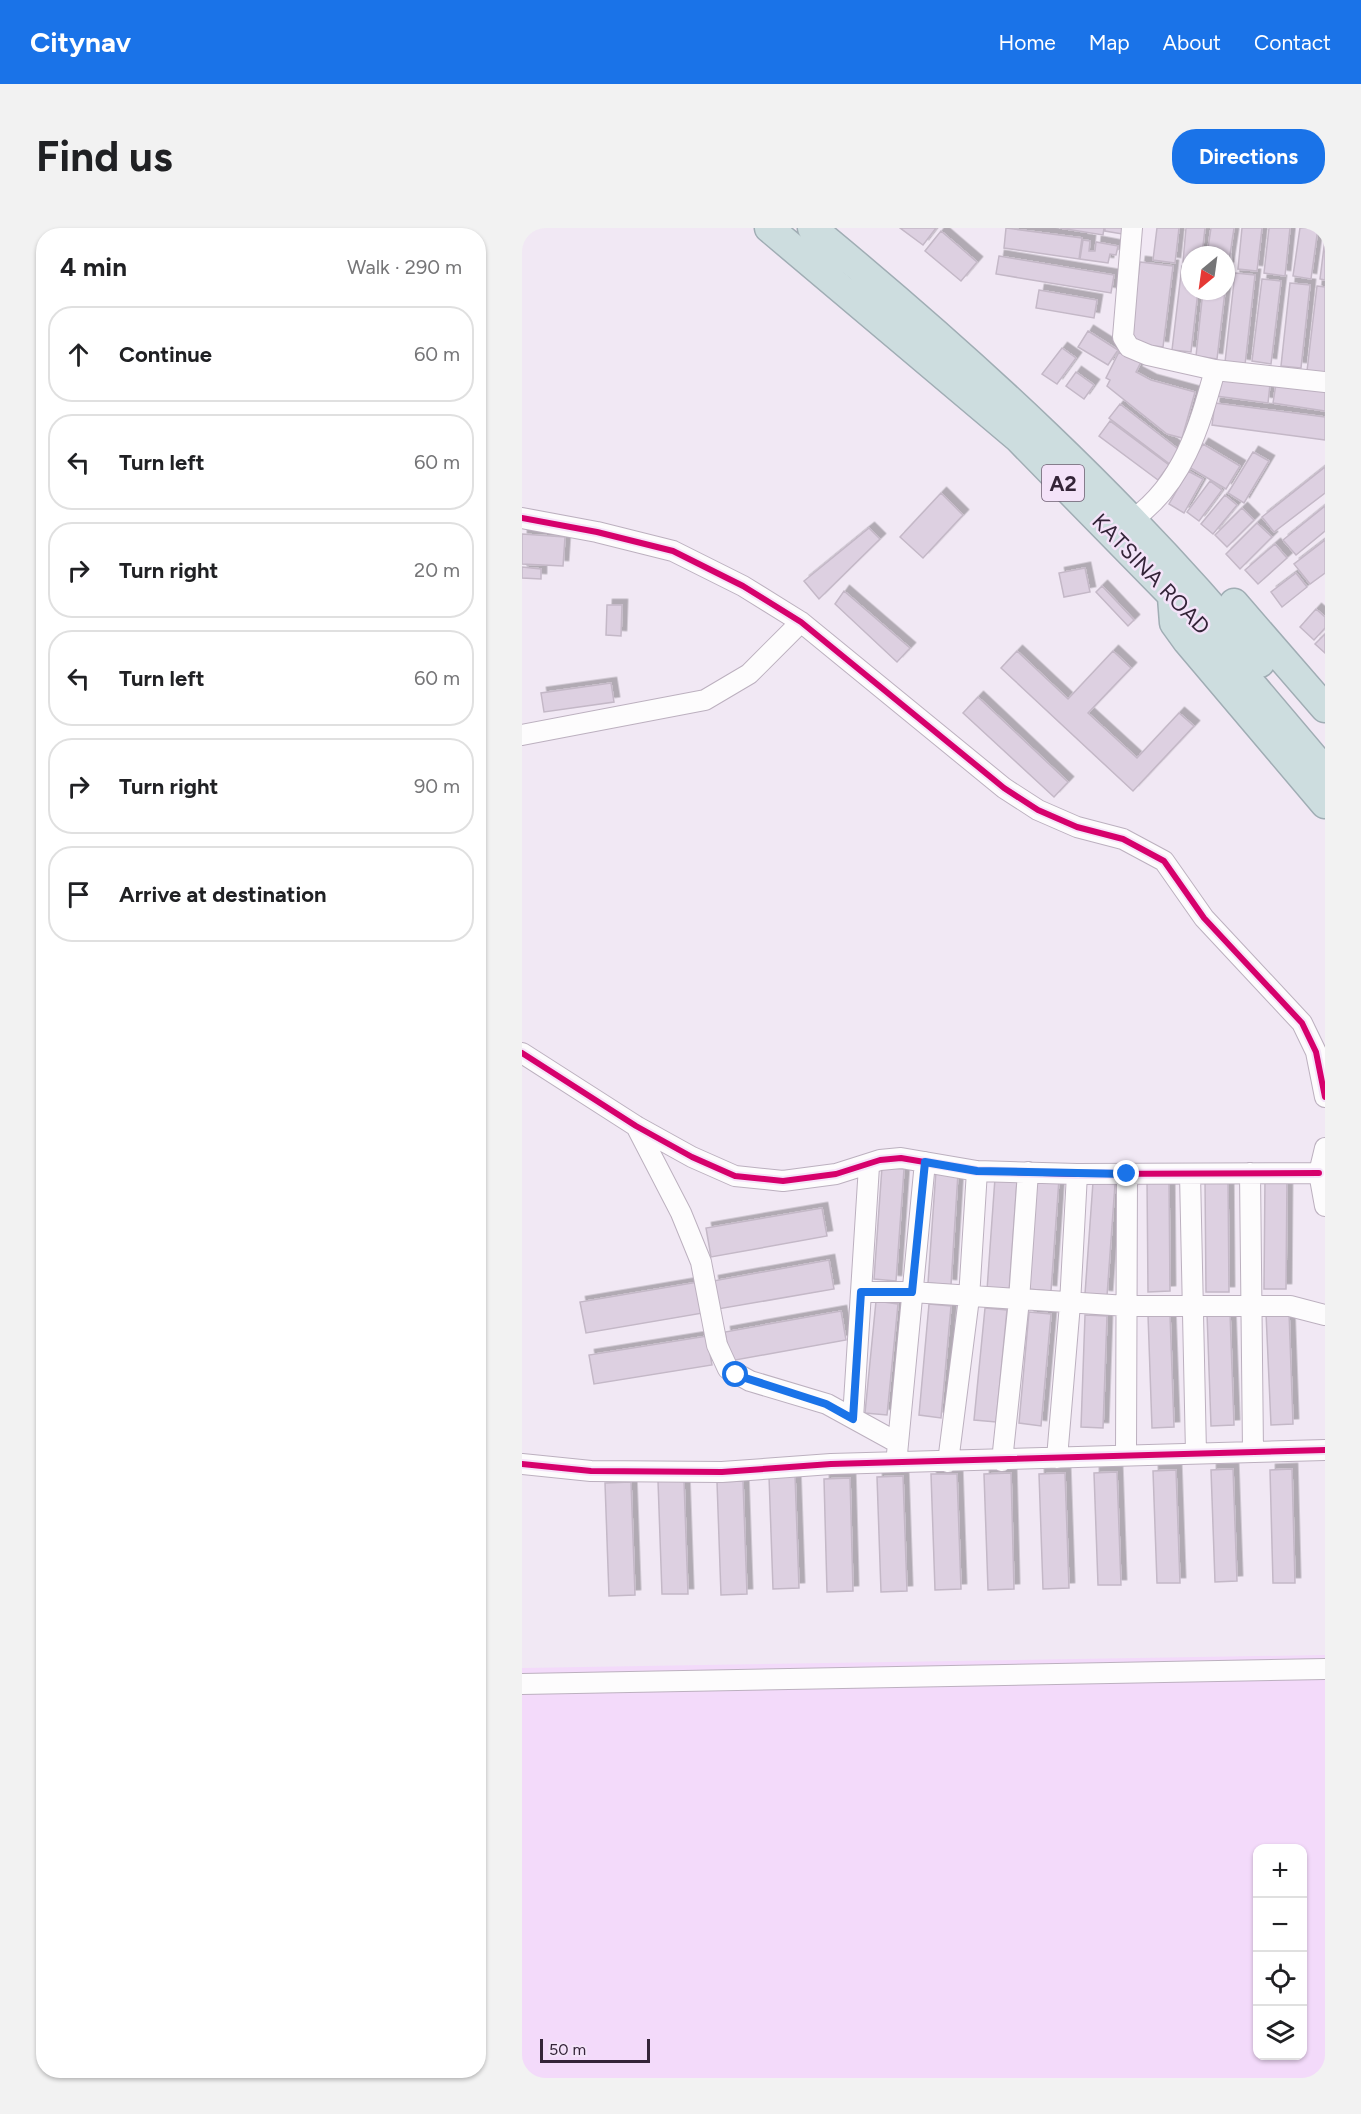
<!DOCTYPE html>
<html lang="en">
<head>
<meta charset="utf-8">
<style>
	body { margin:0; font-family:Figtree,sans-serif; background:#f2f2f2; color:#202124 }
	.controls { position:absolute; right:18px; bottom:18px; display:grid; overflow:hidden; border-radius:12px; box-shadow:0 2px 4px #0004 }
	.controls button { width:54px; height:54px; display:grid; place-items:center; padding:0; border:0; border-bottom:2px solid #e0e0e0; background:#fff; color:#202124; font:30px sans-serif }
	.compass { position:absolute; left:659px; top:18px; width:54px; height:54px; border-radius:50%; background:#fff; box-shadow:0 2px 4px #0004; rotate:209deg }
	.scale { position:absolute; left:18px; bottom:15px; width:110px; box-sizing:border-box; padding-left:6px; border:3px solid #342438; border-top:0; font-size:16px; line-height:21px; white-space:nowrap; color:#342438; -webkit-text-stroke:4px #f4e3f9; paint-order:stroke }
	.stop { position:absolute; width:18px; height:18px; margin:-14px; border:4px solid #1a73e8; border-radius:50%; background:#fff }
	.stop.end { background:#1a73e8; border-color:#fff; box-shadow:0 2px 6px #0008 }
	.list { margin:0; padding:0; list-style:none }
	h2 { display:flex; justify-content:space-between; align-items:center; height:78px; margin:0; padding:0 24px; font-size:26px }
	h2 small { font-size:20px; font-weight:400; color:#757577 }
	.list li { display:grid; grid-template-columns:39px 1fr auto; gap:18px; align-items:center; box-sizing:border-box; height:96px; margin:0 12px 12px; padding:0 12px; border:2px solid #e0e0e0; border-radius:24px }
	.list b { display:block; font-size:22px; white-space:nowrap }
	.list em { font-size:20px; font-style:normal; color:#757577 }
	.icon { flex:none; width:33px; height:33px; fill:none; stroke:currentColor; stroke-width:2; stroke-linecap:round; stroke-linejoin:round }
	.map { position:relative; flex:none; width:803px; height:1850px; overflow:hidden; border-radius:24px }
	header { display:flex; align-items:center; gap:36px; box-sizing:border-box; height:84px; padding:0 30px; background:#1a73e8; color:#fff }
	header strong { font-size:28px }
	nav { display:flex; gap:33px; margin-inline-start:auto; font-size:21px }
	.intro { display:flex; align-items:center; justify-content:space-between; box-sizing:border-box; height:144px; padding:0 36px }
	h1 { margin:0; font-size:42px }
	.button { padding:15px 27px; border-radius:24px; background:#1a73e8; color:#fff; font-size:21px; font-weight:700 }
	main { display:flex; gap:36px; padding:0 36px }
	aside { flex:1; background:#fff; border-radius:24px; box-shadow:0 2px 4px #0004 }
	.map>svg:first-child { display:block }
</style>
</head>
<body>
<header>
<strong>Citynav</strong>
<nav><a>Home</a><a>Map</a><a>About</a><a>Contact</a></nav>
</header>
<div class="intro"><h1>Find us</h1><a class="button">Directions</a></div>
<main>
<aside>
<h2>4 min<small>Walk · 290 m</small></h2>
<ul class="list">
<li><svg class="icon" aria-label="ahead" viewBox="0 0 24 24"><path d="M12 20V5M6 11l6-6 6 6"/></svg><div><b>Continue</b></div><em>60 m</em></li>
<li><svg class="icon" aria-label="left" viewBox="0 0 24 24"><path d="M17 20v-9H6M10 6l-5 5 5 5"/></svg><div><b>Turn left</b></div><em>60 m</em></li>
<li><svg class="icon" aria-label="right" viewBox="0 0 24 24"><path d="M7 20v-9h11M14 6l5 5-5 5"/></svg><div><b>Turn right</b></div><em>20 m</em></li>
<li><svg class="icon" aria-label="left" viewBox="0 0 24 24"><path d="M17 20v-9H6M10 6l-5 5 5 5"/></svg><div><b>Turn left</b></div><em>60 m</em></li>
<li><svg class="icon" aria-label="right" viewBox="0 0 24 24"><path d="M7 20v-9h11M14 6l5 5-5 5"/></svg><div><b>Turn right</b></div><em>90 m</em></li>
<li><svg class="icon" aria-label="arrive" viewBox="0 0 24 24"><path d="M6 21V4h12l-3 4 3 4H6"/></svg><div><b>Arrive at destination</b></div></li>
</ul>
</aside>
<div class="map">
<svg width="803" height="1850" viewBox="0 0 803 1850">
	<defs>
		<filter id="shadow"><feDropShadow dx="5.5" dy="-5.5" stdDeviation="0" flood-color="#0004"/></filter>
	</defs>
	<rect width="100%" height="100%" fill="#f1e8f4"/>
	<path fill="#f3dafa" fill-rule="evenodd" d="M803,1427V1850H0V1440ZM736,1620H780V1828H736Z"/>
	<path fill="#ddd0e1" stroke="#c4b8c7" stroke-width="1.5" filter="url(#shadow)" d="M378,0H414L401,17Z
		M484,0L560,10L557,31L482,20Z
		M538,0H582L581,7Z
		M583,0H601L600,6L583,3Z
		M635,0H657L653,35L631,32Z
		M664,0H683L680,27H668V35L661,34Z
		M689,0H712L706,40L704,27H685Z
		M720,0H740L735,43L716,41Z
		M747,0H768L763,48L742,45Z
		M778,0H796L789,51L771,48Z
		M419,3L455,34L439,53L403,23Z
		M803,11V52L798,51Z
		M561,12L568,13L567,23H573L574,14L596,18L594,27L588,26L586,35L558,31Z
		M477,28L592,47L589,65L474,46Z
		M618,34L651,38L641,119L608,115Z
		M660,38L668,39V63H676L669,124L650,122Z
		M713,45L733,47L723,137L703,134Z
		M740,51L759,53L749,136L730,133Z
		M768,55L788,57L779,140L759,138Z
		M795,58L803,59V145L785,143Z
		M517,62L575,72L572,90L514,80Z
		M681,63H703L695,131L674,128Z
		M566,103L596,122L586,137L556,119Z
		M540,120L554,130L535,156L520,146Z
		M597,124L619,134L614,144L629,152L673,164L660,210L645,206L585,158L588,152L584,150Z
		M554,144L572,157L562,171L544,158Z
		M697,149L748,156L746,175L694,168Z
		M754,156L803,163V183L751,175Z
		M693,175L803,189V212L690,197Z
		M598,176L660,224L649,237L587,190Z
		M588,193L647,237L636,252L577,208Z
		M681,216L718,238L704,261L667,239Z
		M731,224L747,233L722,275L706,265Z
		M803,239V265L752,304L740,289Z
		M666,243L681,251L662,285L647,276Z
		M688,253L700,262L677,293L665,284Z
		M419,265L441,287L401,330L378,309Z
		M703,267L715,277L691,306L679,296Z
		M803,278V303L774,327L761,312Z
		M720,280L732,292L705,319L693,307Z
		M735,295L750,309L718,341L704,326Z
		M347,300L358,311L297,371L282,353Z
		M0,306L43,309L41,338L0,336Z
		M803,312V345L788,356L772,336Z
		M753,316L765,330L736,356L723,342Z
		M0,339L19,341V351L0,350Z
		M563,340L568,364L542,369L537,345Z
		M774,345L785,359L760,379L749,364Z
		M580,358L612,392L606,398L574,364Z
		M322,363L388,420L375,434L313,376Z
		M85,377H100L99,408L84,407Z
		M794,381L803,389V400L792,412L778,399Z
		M803,406V425L793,416Z
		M495,423L546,471L591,423L609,440L566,485L615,530L657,485L672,498L611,563L479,440Z
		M89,455L92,474L22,484L19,465Z
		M456,469L546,554L532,569L441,485Z
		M360,939L382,941L374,1053L352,1051Z
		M414,943L436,945L429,1057L406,1055Z
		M515,949L537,951L529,1063L506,1061Z
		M743,949H765L764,1061H742Z
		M473,950L495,952L487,1064L465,1062Z
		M625,951H647L648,1063L626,1064Z
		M683,952H706L707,1064H684Z
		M571,954L593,956L585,1068L563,1066Z
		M300,980L305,1008L189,1029L184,1000Z
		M307,1032L312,1061L196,1081L191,1053Z
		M176,1054L181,1085L64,1105L58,1074Z
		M354,1073L376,1076L365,1187L343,1185Z
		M407,1076L429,1078L419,1190L397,1187Z
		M463,1080L485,1082L474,1194L452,1192Z
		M319,1083L324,1112L208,1133L203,1104Z
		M507,1084L529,1086L519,1198L497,1195Z
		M767,1084L771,1196L749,1197L744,1085Z
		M685,1085H708L712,1197L689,1198Z
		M563,1087L585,1088L581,1200L559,1199Z
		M626,1087H648L652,1199L630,1200Z
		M185,1108L190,1137L72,1156L67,1127Z
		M711,1241L715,1353L693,1354L689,1242Z
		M770,1241L773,1355H751L748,1242Z
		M654,1242L658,1355H635L631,1243Z
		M595,1244L599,1357H576L572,1245Z
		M489,1245L492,1361L466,1362L462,1246Z
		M543,1245L547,1360L521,1361L517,1246Z
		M409,1246H435L439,1361L413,1362Z
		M273,1247L277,1360L251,1361L247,1248Z
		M381,1248L385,1363L359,1364L355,1249Z
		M328,1250L331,1363L305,1364L302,1251Z
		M136,1253H162L166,1366H140Z
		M221,1253L225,1366L199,1367L195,1254Z
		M109,1254L113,1367L87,1368L83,1255Z"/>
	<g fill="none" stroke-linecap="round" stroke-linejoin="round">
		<g stroke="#bcb0bf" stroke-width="22">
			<path id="minor" d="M610,0L601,109L607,119L626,127L693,142L803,154
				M0,290L75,304L151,323L221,358L279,394L482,560L516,582L555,599L601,611L642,633L682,690L780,795L794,824L803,869
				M610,292C661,256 677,200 693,142
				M0,507L183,472L227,446L279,394
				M0,825L114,898L170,929L213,948L261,953L314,946L358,932L379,930L455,943L555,946L797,945
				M114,898L159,985L179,1034L195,1117L206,1141L228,1153L305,1176L376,1215
				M803,920L797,945L803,978
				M728,945L731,1223
				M668,946L674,1225
				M339,1064H390L605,1078H768L803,1087
				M331,1190L347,938
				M375,1226L403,934
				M604,1226L605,946
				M535,1230L548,1076L555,946
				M480,1233L497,1072L506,944
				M426,1234L447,1070L455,943
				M0,1236L69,1243L200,1244L309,1236L803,1222
				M0,1456L803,1441"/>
		</g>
		<g stroke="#a0adb4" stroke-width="31">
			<path id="highway" d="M247,0L496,210L682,400L803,543
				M290,0C450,132 606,275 738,435
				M650,369L652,395L665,413L803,576
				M712,375L803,480"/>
		</g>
		<use href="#minor" stroke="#fdfcfd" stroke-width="20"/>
		<use href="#highway" stroke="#cddddf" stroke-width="28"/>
		<g stroke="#f4e3f9" stroke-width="10">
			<path id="cycleway" d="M0,290L75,304L151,323L221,358L279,394L482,560L516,582L555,599L601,611L642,633L682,690L780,795L794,824L803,869
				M0,825L114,898L170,929L213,948L261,953L314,946L358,932L379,930L455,943L555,946L797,945
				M0,1236L69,1243L200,1244L309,1236L803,1222"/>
		</g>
		<use href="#cycleway" stroke="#d6006c" stroke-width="6"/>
	</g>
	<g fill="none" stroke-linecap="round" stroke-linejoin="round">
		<path stroke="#1a73e8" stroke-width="8" d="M214,1147L304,1176L331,1191L339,1064H390L403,934L455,943L605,946"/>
	</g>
	<g text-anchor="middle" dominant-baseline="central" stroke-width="5" stroke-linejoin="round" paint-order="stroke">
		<rect fill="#f4e3f9" stroke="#6e5d72" stroke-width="1.5" x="520" y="237" width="42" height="36" rx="4.5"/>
		<g font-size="21" font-weight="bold" fill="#342438">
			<text x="541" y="255">A2</text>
		</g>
		<g font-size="22" fill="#342438" stroke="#f4e3f9">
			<text transform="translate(629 346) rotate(46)">KATSINA ROAD</text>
		</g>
	</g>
</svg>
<div class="controls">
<button>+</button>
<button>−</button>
<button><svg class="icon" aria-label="locate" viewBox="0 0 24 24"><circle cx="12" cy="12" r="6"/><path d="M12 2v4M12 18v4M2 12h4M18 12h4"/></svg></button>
<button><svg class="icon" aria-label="layers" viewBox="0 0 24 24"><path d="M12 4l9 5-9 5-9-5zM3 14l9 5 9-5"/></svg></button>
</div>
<svg class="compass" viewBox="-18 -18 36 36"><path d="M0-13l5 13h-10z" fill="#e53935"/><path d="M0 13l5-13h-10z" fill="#757577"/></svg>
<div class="scale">50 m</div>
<div class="stop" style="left:214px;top:1147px"></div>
<div class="stop end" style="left:605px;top:946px"></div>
</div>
</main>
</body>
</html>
